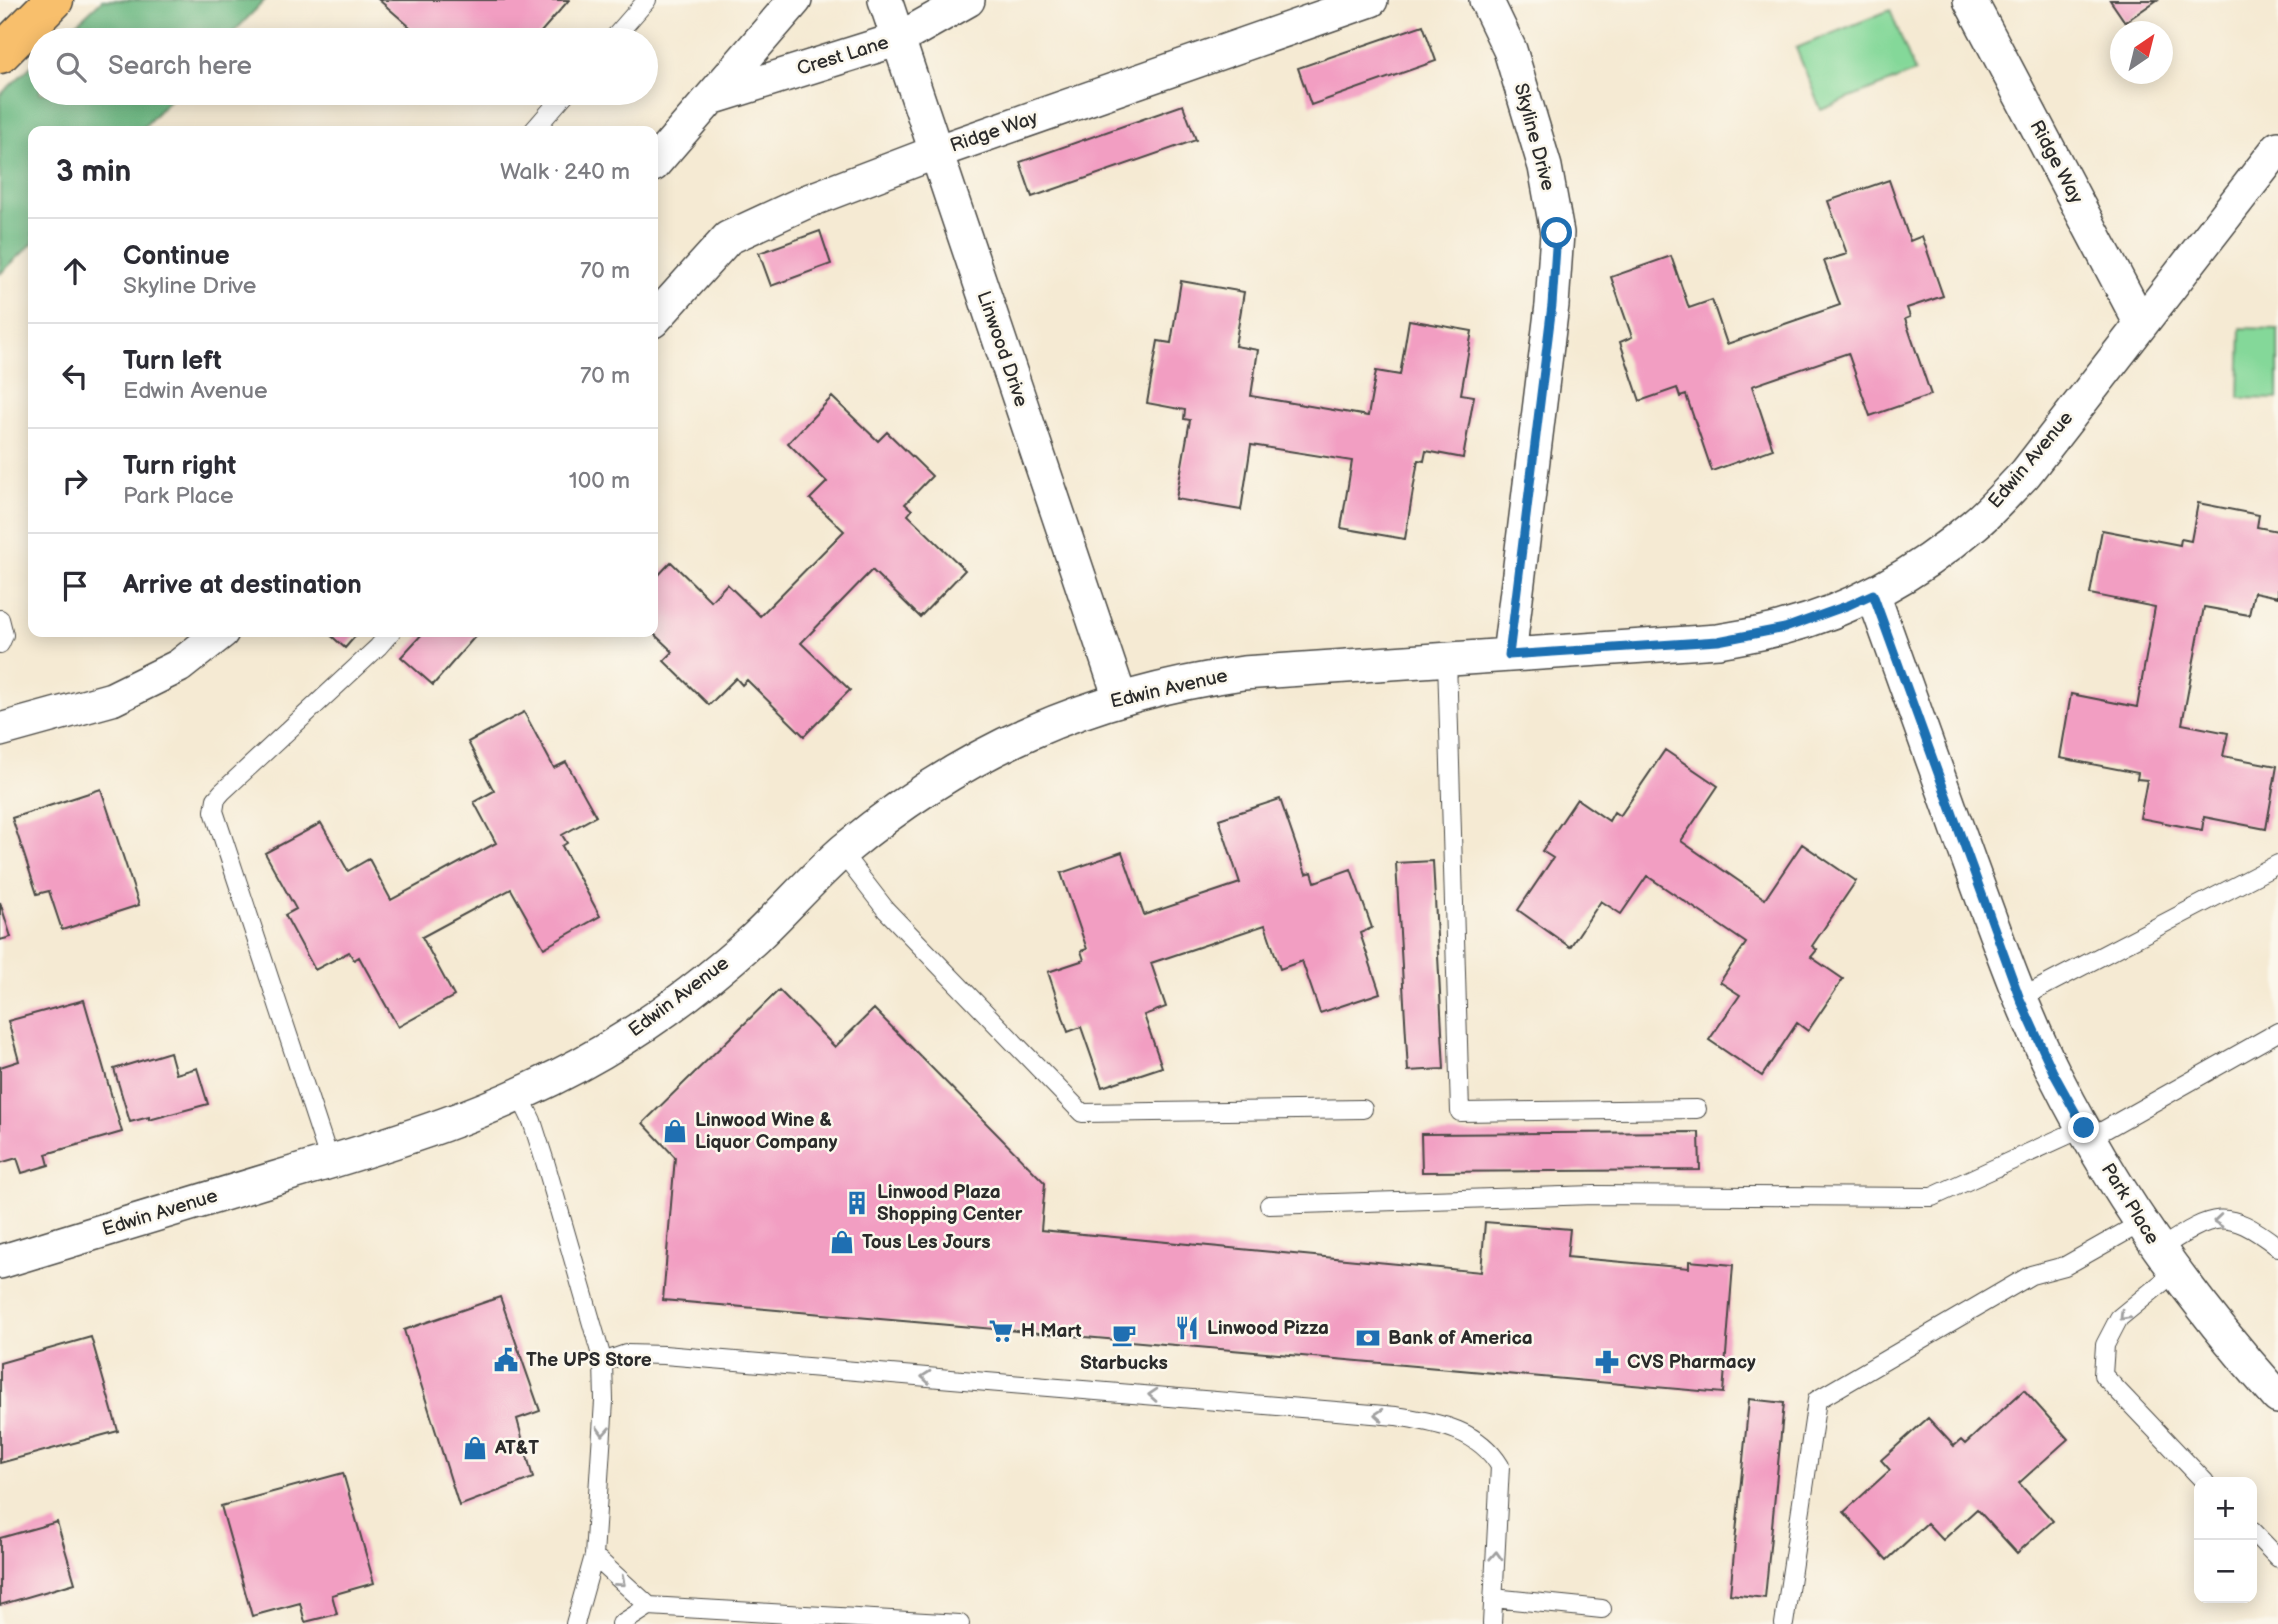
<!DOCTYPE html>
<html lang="en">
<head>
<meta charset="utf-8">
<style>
	body { margin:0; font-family:"Balsamiq Sans",sans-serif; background:#f7f7f7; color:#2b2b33 }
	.controls { position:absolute; right:21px; bottom:21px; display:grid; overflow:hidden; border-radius:14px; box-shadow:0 4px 18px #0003 }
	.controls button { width:63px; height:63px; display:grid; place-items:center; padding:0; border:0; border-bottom:2px solid #e1e1e2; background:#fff; color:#2b2b33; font:35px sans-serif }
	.compass { position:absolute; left:2110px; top:21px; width:63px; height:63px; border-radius:50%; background:#fff; box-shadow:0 4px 18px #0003; rotate:35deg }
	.stop { position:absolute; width:21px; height:21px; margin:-16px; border:5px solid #1f6fb2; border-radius:50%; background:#fff }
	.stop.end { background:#1f6fb2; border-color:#fff; box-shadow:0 2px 7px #0008 }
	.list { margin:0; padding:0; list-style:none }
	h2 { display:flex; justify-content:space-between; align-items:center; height:91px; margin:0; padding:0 28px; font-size:30px }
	h2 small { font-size:23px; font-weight:400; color:#7c7c81 }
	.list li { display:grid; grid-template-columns:46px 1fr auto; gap:21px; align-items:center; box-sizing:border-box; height:105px; padding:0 28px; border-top:2px solid #e1e1e2 }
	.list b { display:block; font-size:26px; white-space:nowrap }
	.list p { margin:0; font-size:23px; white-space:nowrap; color:#7c7c81 }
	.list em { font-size:23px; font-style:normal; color:#7c7c81 }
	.icon { flex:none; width:38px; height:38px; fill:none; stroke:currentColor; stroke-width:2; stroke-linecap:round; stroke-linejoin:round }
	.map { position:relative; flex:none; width:2278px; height:1624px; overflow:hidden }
	.search { position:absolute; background:#fff; box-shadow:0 4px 18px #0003; left:28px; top:28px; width:630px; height:77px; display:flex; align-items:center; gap:18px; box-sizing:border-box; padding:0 24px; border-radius:38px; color:#7c7c81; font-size:26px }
	.panel { position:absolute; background:#fff; box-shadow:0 4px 18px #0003; left:28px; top:126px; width:630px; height:511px; border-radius:14px }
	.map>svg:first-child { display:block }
</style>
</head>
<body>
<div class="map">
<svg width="2278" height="1624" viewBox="0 0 2278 1624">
	<rect width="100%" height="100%" fill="#fbf7ec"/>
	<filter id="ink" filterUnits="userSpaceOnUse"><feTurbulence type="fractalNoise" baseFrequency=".0143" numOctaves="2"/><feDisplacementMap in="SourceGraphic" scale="14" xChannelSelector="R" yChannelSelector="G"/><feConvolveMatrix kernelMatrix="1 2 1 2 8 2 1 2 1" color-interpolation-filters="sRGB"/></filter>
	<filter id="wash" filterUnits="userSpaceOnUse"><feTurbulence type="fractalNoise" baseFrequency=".00686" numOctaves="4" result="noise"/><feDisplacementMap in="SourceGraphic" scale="28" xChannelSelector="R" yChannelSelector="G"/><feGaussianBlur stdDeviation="1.57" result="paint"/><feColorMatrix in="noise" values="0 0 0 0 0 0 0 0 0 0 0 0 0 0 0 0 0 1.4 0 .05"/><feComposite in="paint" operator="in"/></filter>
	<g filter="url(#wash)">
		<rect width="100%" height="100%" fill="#f5ead3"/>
		<path fill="#84d899" stroke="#588262" stroke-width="2" d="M1890,10L1915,72L1821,110L1796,48Z
			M2241,328L2278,329V399L2239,398Z"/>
		<path fill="#6bb881" stroke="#4b7256" stroke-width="2" d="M102,0H265L226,40H59Z
			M40,58V93H176L140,131H33V243L0,274V95Z"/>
		<g id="blocks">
			<path fill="#f29ec2" d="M379,0H569L534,40H425Z
				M2110,0H2157L2125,22Z
				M1423,25L1436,61L1311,105L1298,68Z
				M1183,105L1196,140L1032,197L1020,162Z
				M1889,180L1910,241L1922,236L1943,296L1907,308L1910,317L1905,319L1931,395L1870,416L1848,353L1752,386L1773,449L1712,471L1686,395L1680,397L1677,388L1640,401L1620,342L1632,337L1611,277L1671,256L1689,308L1712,300L1727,344L1840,305L1824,261L1847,254L1828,201Z
				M820,231L831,264L771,286L759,253Z
				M1181,281L1244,292L1235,346L1258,350L1251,396L1310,406L1368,416L1376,371L1400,375L1409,320L1472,331L1461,394L1474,396L1463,458L1426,451L1424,461L1418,460L1405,539L1341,528L1352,461L1251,445L1241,510L1176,499L1190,420L1184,419L1185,410L1147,403L1158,341L1171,343Z
				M832,397L878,441L887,432L932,476L905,504L912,510L908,515L965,570L920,617L872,570L801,643L850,690L804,736L747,680L742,685L736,678L709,705L664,661L673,652L653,633V581L671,562L711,601L727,584L760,616L844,531L810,499L827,482L788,443Z
				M2198,503L2259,515L2257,527L2278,531V597L2254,592L2249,615L2204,607L2182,724L2228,733L2223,756L2277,766L2266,829L2204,817L2202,830L2140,818L2147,780L2137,779L2138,773L2060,758L2071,694L2137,707L2155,607L2090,594L2102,530L2180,545L2181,539L2191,541Z
				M327,632H359L345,648Z
				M424,632H479L433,685L401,657Z
				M524,712L554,768L566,762L596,816L562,835L567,843L562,846L600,916L544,948L511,889L422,937L454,996L398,1027L359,957L354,960L349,952L315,970L285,915L296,909L265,853L321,823L348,871L369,859L391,900L496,843L474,802L494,791L468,742Z
				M1665,750L1718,786L1681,841L1765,899L1802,844L1856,881L1812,946L1817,950L1811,957L1843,979L1808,1031L1797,1023L1762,1076L1709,1040L1740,995L1720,982L1746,943L1696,909L1647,876L1621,914L1601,901L1570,947L1518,910L1553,858L1542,851L1577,799L1609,821L1614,812L1620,816Z
				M101,789L139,905L62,930L49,891L37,894L12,818Z
				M1280,799L1306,874L1312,872L1315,882L1351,869L1372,928L1360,933L1380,993L1320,1013L1302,961L1280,969L1265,925L1151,963L1166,1007L1144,1015L1162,1067L1102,1087L1081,1027L1068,1032L1048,972L1084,960L1081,951L1087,949L1061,873L1122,852L1144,915L1240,883L1219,819Z
				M1433,861L1444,1069L1408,1071L1396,863Z
				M0,902L11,937L0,940Z
				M779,990L835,1047L874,1009L1045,1183L1041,1230L1481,1272L1485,1222L1570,1229L1567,1257L1689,1268V1261L1733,1265L1723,1393L663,1300L675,1157L643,1123Z
				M84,1000L122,1132L46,1154L49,1165L22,1173L17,1158L0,1163V1067L19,1061L8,1021Z
				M170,1052L176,1074L197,1068L208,1104L149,1120V1117L130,1122L114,1069Z
				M1699,1132L1700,1170L1422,1172L1421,1134Z
				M500,1297L540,1411L517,1419L533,1478L459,1506L404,1330Z
				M91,1337L118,1431L0,1463V1363Z
				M2024,1390L2068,1439L2019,1483L2053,1521L2017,1553L1977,1509L1943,1540L1927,1523L1887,1560L1844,1512L1890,1470L1881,1460L1928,1418L1954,1446L1961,1440L1965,1444Z
				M1749,1399L1784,1403L1765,1598L1730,1594Z
				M343,1473L374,1583L332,1595L337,1614L305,1622L300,1603L252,1616L221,1506Z
				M57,1522L75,1583L0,1605V1538Z"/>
		</g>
	</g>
	<g filter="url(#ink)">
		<use href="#blocks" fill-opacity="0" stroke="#494844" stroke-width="2"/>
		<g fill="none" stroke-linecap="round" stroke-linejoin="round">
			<g stroke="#494844" stroke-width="20">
				<path id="service" d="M612,40L647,0
					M533,131L566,93
					M0,619L4,635L0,644
					M1447,659L1460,1112L1697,1109
					M842,853L886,910L1082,1113L1363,1109
					M2019,999L2278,864
					M520,1096L532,1121L546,1165L603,1362L604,1401L594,1556L575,1624
					M2090,1138L2278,1032
					M330,1162L214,811L216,799L222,792L378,647L391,632
					M1269,1205L1594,1195L1932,1197L2083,1128
					M2158,1250C2212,1215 2224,1205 2278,1247
					M2175,1272L2119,1318L2105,1345L2103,1375L2205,1482
					M603,1362L626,1354L664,1355L1396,1416C1436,1423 1477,1428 1500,1466L1492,1624
					M2252,1531L2278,1558
					M594,1556L649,1606
					M1493,1598L1602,1609
					M621,1624L649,1606L960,1624
					M1784,1624L1817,1400L2031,1275L2065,1266L2141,1223"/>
			</g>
			<g stroke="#494844" stroke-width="36">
				<path id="minor" d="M885,0L1120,698
					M1486,0L1510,50L1545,167L1557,233L1552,305L1509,655
					M1970,0L2141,324
					M711,98L899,39L968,0
					M653,165L795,0
					M653,321L728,238L808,201L936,152L1371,0
					M1873,594C1905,684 1938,774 1970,864C1996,935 2021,1007 2055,1075C2114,1193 2190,1299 2278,1397
					M0,730L112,699L179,666L222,632
					M0,1262C92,1234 184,1206 276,1178C388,1145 500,1112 602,1052C656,1020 708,981 754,939C785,910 812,878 844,850C964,750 1089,695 1243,673L1718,641C1739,637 1761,634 1782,628C1853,610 1919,572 1975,524C1993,509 2008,491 2025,474L2278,148"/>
			</g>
			<g stroke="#494844" stroke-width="41">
				<path id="trunk" d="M0,54L54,0"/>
			</g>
			<use href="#service" stroke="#fff" stroke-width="18"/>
			<use href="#minor" stroke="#fff" stroke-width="33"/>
			<use href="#trunk" stroke="#f8bf6c" stroke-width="38"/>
		</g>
		<defs><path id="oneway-chevron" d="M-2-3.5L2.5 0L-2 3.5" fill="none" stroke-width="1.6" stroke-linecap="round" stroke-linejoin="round" transform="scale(1.75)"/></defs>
		<g stroke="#a0a0a0">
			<use href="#oneway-chevron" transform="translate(2218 1221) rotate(175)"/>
			<use href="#oneway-chevron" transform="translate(2124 1316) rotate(134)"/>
			<use href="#oneway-chevron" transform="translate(926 1377) rotate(-175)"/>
			<use href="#oneway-chevron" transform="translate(1153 1395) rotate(-176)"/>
			<use href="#oneway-chevron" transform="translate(1379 1415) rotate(-176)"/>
			<use href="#oneway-chevron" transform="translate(603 1431) rotate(93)"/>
			<use href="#oneway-chevron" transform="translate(1496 1556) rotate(-87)"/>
			<use href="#oneway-chevron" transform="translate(621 1582) rotate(40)"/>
		</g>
	</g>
	<g fill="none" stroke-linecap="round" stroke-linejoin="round" filter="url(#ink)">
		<path stroke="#1f6fb2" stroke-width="9" d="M1557,233L1552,305L1509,655L1718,641L1785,628L1849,605L1873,594L2020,999L2053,1072L2084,1128"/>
	</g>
	<defs>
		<g id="shop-bare" transform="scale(1.89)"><path d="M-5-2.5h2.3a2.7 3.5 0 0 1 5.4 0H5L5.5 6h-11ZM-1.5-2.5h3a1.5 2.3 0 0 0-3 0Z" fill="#1f6fb2" stroke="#fbf7ec" stroke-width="2.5" paint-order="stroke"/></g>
		<g id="building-bare" transform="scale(1.89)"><path d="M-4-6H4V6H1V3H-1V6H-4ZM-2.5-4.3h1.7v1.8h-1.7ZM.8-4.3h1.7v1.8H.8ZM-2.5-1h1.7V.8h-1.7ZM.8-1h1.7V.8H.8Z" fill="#1f6fb2" stroke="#fbf7ec" stroke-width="2.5" paint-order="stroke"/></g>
		<g id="restaurant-bare" transform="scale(1.89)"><path d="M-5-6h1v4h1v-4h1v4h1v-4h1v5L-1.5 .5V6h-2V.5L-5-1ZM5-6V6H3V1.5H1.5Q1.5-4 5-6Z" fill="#1f6fb2" stroke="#fbf7ec" stroke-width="2.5" paint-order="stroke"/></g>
		<g id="supermarket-bare" transform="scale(1.89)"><path d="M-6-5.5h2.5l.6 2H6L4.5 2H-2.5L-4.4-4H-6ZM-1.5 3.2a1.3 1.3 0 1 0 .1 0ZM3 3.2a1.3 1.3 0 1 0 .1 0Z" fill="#1f6fb2" stroke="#fbf7ec" stroke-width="2.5" paint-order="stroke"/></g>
		<g id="cafe-bare" transform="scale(1.89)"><path d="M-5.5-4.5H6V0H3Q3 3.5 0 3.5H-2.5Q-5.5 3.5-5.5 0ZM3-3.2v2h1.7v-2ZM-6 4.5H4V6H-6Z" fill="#1f6fb2" stroke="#fbf7ec" stroke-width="2.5" paint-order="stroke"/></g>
		<g id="bank-bare" transform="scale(1.89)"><path d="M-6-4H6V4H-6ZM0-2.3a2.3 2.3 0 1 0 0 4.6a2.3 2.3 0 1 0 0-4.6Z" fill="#1f6fb2" stroke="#fbf7ec" stroke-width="2.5" paint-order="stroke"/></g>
		<g id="civic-bare" transform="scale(1.89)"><path d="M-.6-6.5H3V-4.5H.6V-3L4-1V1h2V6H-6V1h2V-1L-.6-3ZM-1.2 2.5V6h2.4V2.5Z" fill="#1f6fb2" stroke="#fbf7ec" stroke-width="2.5" paint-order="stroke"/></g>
		<g id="pharmacy-bare" transform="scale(1.89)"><path d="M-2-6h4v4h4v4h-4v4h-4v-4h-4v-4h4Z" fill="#1f6fb2" stroke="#fbf7ec" stroke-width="2.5" paint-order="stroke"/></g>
	</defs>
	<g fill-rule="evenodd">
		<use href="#shop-bare" x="675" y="1131"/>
		<use href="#building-bare" x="857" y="1203"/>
		<use href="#shop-bare" x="842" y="1242"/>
		<use href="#restaurant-bare" x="1187" y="1328"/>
		<use href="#supermarket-bare" x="1001" y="1331"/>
		<use href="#cafe-bare" x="1124" y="1335"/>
		<use href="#bank-bare" x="1368" y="1338"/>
		<use href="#civic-bare" x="506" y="1360"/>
		<use href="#pharmacy-bare" x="1607" y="1362"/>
		<use href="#shop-bare" x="475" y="1448"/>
	</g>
	<g text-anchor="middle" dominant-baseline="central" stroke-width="5" stroke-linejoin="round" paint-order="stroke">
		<g font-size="19" fill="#2b2b2b" stroke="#fbf7ec">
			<text transform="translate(843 56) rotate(-17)">Crest Lane</text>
			<text transform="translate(994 132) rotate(-19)">Ridge Way</text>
			<text transform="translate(1534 137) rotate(75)">Skyline Drive</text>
			<text transform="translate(2056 162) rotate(62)">Ridge Way</text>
			<text transform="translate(1002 349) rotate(71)">Linwood Drive</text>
			<text transform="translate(2031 460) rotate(-50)">Edwin Avenue</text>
			<text transform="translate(1169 689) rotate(-13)">Edwin Avenue</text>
			<text transform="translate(679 997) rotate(-37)">Edwin Avenue</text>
			<text transform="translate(2130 1204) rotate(58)">Park Place</text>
			<text transform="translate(160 1213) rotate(-17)">Edwin Avenue</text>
		</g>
		<g font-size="19" font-weight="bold" fill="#2b2b2b" stroke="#fbf7ec" text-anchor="start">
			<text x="695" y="1120">Linwood Wine &amp;<tspan x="695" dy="22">Liquor Company</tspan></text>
			<text x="877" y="1192">Linwood Plaza<tspan x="877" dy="22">Shopping Center</tspan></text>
			<text x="862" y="1242">Tous Les Jours</text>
			<text x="1207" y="1328">Linwood Pizza</text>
			<text x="1021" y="1331">H Mart</text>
			<text x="1388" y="1338">Bank of America</text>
			<text x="526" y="1360">The UPS Store</text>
			<text x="1627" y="1362">CVS Pharmacy</text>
			<text x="1124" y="1363" text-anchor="middle">Starbucks</text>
			<text x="495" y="1448">AT&amp;T</text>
		</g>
	</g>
</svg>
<div class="controls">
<button>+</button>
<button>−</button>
</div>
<svg class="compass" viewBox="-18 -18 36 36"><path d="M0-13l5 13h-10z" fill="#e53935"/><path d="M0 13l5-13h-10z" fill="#7c7c81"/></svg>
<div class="stop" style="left:1557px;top:233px"></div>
<div class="stop end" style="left:2084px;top:1128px"></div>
<div class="search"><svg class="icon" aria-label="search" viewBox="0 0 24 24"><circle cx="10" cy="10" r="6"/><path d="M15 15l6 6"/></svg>Search here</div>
<section class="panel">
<h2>3 min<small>Walk · 240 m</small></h2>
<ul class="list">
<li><svg class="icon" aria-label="ahead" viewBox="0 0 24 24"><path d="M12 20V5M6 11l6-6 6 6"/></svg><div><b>Continue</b><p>Skyline Drive</p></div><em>70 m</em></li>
<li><svg class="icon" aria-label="left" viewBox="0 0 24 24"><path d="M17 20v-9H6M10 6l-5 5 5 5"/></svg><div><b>Turn left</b><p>Edwin Avenue</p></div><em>70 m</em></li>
<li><svg class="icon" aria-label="right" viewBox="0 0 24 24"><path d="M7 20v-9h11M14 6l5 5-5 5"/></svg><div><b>Turn right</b><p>Park Place</p></div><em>100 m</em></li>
<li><svg class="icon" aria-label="arrive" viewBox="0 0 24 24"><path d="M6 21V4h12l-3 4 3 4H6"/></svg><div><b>Arrive at destination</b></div></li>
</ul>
</section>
</div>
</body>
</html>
